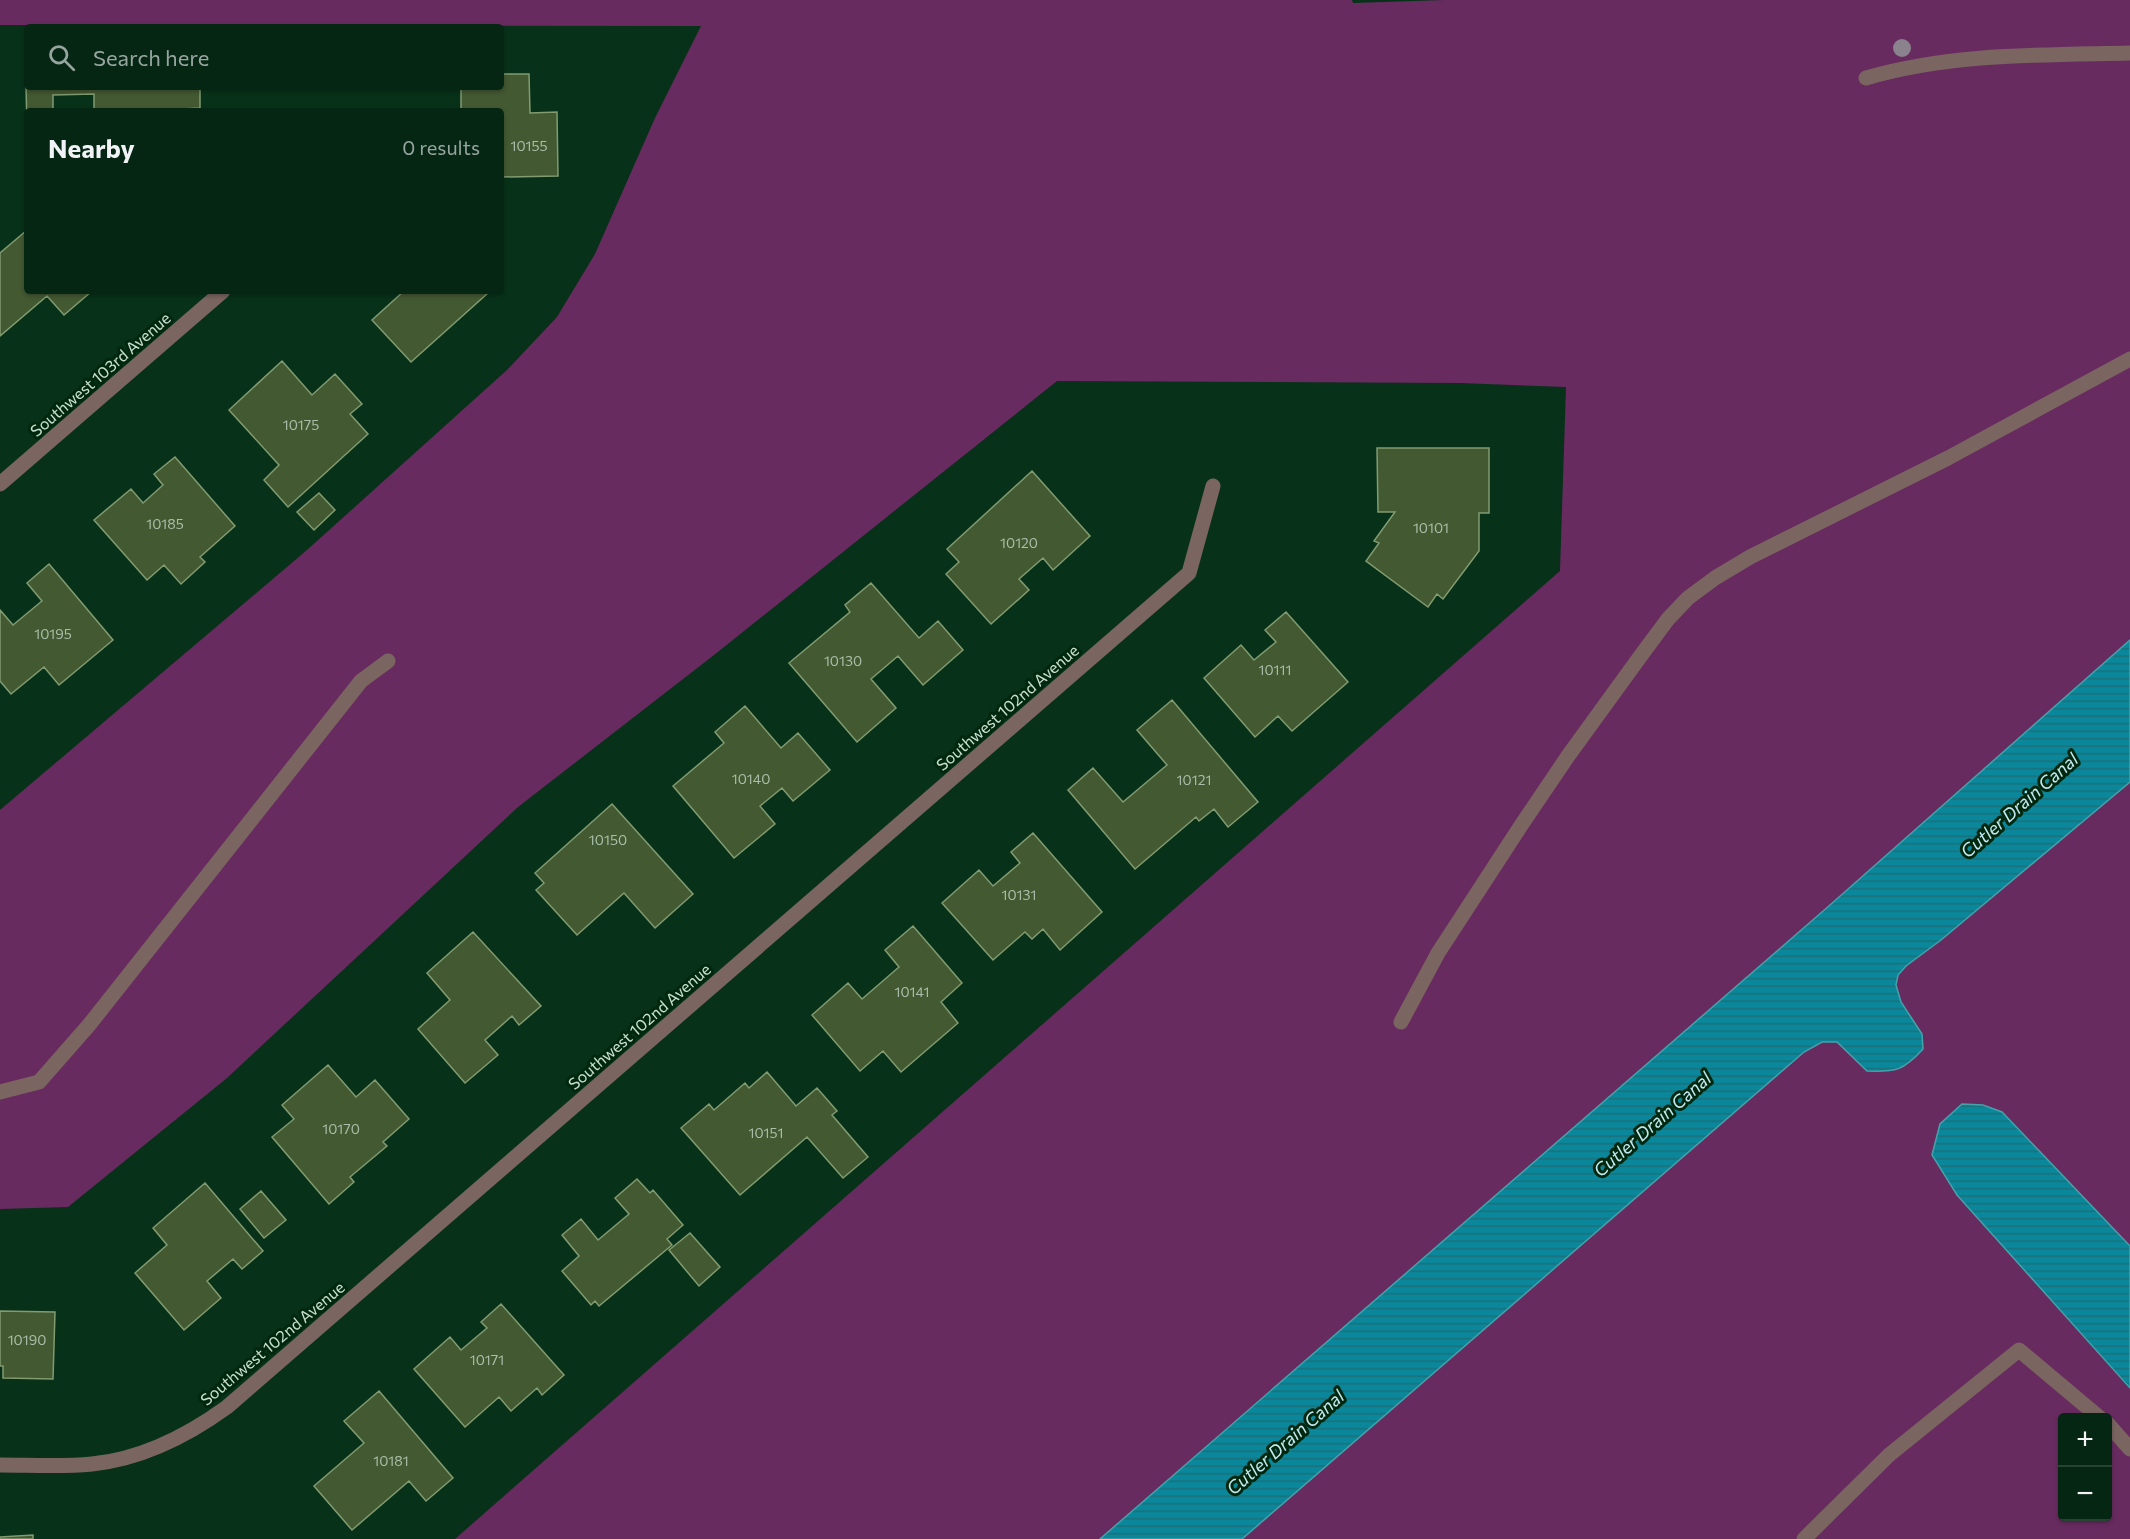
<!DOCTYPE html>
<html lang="en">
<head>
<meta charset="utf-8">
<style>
	body { margin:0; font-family:Commissioner,sans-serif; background:#0e2e1c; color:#f1f3f6 }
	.controls { position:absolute; right:18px; bottom:18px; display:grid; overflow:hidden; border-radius:6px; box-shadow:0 2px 4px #0004 }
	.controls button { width:54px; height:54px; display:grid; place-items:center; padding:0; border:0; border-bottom:2px solid #264333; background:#052613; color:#f1f3f6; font:30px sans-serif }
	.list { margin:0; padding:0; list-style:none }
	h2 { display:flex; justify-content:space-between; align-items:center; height:78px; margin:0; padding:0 24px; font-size:26px }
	h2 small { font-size:20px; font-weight:400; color:#97a5a0 }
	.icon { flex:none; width:33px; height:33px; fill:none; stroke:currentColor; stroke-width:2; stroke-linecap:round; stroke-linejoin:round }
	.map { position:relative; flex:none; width:2130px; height:1539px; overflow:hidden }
	.search { position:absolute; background:#052613; box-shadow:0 2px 4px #0004; left:24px; top:24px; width:480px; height:66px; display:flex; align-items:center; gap:15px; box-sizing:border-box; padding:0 21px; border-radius:6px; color:#97a5a0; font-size:22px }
	.panel { position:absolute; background:#052613; box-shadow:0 2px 4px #0004; left:24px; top:108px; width:480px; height:186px; border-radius:6px }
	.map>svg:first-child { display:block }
</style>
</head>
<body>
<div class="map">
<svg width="2130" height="1539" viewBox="0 0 2130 1539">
	<defs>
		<pattern id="water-rules" width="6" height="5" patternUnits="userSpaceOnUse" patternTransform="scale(1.5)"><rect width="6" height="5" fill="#0a879a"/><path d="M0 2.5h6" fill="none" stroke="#1c6f7a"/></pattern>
	</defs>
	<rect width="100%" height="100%" fill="#073219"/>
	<path fill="#682b60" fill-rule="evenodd" d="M0,0H1352L1353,3L1445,0H2130V1539H455L1560,571L1566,387L1461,383L1057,381L714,655L518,807L227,1078L68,1207L0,1209V810L307,550L507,370L557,317L595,254L655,118L701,26L0,25ZM2062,1418H2108V1516H2062Z"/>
	<path fill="url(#water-rules)" stroke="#44a2aa" stroke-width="1.5" d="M2130,640V782L1941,940L1906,966L1898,975L1896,985L1901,1002L1922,1034L1923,1049C1903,1071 1896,1072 1867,1071L1837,1042H1822L1804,1052L1242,1539H1100L1830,905Z
		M1962,1104L1983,1105L2002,1112L2130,1246V1388L1957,1195L1932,1155L1940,1124Z"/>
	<path fill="#435932" stroke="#829b71" stroke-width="1.5" d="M25,45H27V87H200V108L183,109V111H94V94L53,95V111H27V127Z
		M501,74H529L530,113L557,112L558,176L501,177V111H461V87H501Z
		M27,230V291H92L64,315L47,296L0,336V253Z
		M404,291H486L488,293L411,362L372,320Z
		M282,361L312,395L335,374L362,404L350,414L368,434L288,507L264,480L279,465L229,410Z
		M1377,448H1489V513H1479V551L1443,599L1437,594L1428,607L1366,561L1379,543L1374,541L1395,512H1378Z
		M175,457L235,526L200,557L205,562L181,584L164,565L147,580L94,520L131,489L143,503L163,485L154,474Z
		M1032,471L1090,536L1053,570L1043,558L1019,579L1029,590L991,624L946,574L959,562L947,549Z
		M319,493L335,510L314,530L297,512Z
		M49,564L113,640L59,685L44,667L11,694L0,681V610L13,625L42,601L27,583Z
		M871,583L919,638L938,621L963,650L923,685L898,656L871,679L896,708L857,742L789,663L850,612L845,605Z
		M1286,612L1348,682L1292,731L1278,716L1255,737L1204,678L1241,645L1254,660L1276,642L1265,630Z
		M1172,700L1258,802L1228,827L1214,809L1199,821L1196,817L1135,869L1068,790L1093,768L1123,802L1167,765L1137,730Z
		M745,706L781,748L798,733L830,770L793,801L782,788L760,806L775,824L734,858L673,786L724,743L715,732Z
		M612,804L693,894L655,928L624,893L577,935L536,890L544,883L535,873Z
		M1033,833L1102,912L1060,950L1043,929L1032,939L1025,932L993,960L942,903L979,870L993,886L1020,863L1011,852Z
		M913,926L962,983L941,1002L958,1023L901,1072L883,1051L860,1071L812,1015L848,983L862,999L899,967L885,950Z
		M473,932L541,1006L519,1025L512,1016L485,1040L498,1055L465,1083L418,1029L450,1000L427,973Z
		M328,1065L356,1097L375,1080L409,1119L383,1142L387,1146L350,1177L354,1182L329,1204L272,1137L294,1119L282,1105Z
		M767,1072L796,1106L817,1088L837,1111L832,1115L868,1157L843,1178L807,1137L740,1195L681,1128L709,1104L714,1110L745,1083L749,1088Z
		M637,1179L650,1193L653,1190L683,1225L667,1239L672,1245L599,1306L595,1301L591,1305L562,1271L579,1256L562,1235L581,1219L598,1240L629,1214L615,1198Z
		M205,1183L263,1251L242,1269L233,1259L207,1281L221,1298L184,1330L135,1273L167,1245L153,1228Z
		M261,1191L286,1220L264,1238L240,1209Z
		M690,1233L720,1267L699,1286L669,1250Z
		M501,1304L564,1375L542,1395L537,1388L511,1411L499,1397L465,1427L414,1369L450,1337L461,1350L487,1328L481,1322Z
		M0,1311L55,1312L53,1379L3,1378V1366H0Z
		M379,1391L453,1478L426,1501L409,1481L352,1530L314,1486L364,1443L344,1421Z
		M33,1535V1539H0V1537Z"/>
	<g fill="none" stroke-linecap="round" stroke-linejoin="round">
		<path stroke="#7b6560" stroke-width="15" d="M1866,78C1952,53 2042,55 2130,53
			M0,484L223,291
			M1401,1022L1438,953L1520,827L1568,756L1642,654L1668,619L1688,598L1715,578L1750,557L1948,458L2130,359
			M0,1092L39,1082L89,1025L361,681L388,661
			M2108,1424L2130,1449
			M0,1465C31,1465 62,1467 92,1464C142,1459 187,1436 227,1407L1189,573L1213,486
			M1804,1539L1889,1455L2019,1350L2100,1418"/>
	</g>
	<circle fill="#8a828d" cx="1902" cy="48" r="9"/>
	<g text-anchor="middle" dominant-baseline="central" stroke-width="6" stroke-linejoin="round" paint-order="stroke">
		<g font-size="14" fill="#a8bea8">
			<text x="529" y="145">10155</text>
			<text x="301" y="424">10175</text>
			<text x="165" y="523">10185</text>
			<text x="1431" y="527">10101</text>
			<text x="1019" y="542">10120</text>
			<text x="53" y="633">10195</text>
			<text x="843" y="660">10130</text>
			<text x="1275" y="669">10111</text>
			<text x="751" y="778">10140</text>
			<text x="1194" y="779">10121</text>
			<text x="608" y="839">10150</text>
			<text x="1019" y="894">10131</text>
			<text x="912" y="991">10141</text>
			<text x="341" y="1128">10170</text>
			<text x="766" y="1132">10151</text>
			<text x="27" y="1339">10190</text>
			<text x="487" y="1359">10171</text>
			<text x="391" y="1460">10181</text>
		</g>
		<g font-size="16" fill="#cae0cf" stroke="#00280f">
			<text transform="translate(100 374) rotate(-41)">Southwest 103rd Avenue</text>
			<text transform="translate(1007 707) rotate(-41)">Southwest 102nd Avenue</text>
			<text transform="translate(639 1026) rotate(-41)">Southwest 102nd Avenue</text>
			<text transform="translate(272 1343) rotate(-40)">Southwest 102nd Avenue</text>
		</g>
		<g font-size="18" font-style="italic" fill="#c5e9f1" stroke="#00280f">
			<text transform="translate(2019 805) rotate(-41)">Cutler Drain Canal</text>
			<text transform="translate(1652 1124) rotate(-41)">Cutler Drain Canal</text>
			<text transform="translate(1285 1442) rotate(-41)">Cutler Drain Canal</text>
		</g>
	</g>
</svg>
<div class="controls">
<button>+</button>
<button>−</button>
</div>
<div class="search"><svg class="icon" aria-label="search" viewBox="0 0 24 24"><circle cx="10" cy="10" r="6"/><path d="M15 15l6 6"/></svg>Search here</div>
<section class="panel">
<h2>Nearby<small>0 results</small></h2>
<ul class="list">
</ul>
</section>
</div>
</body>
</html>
